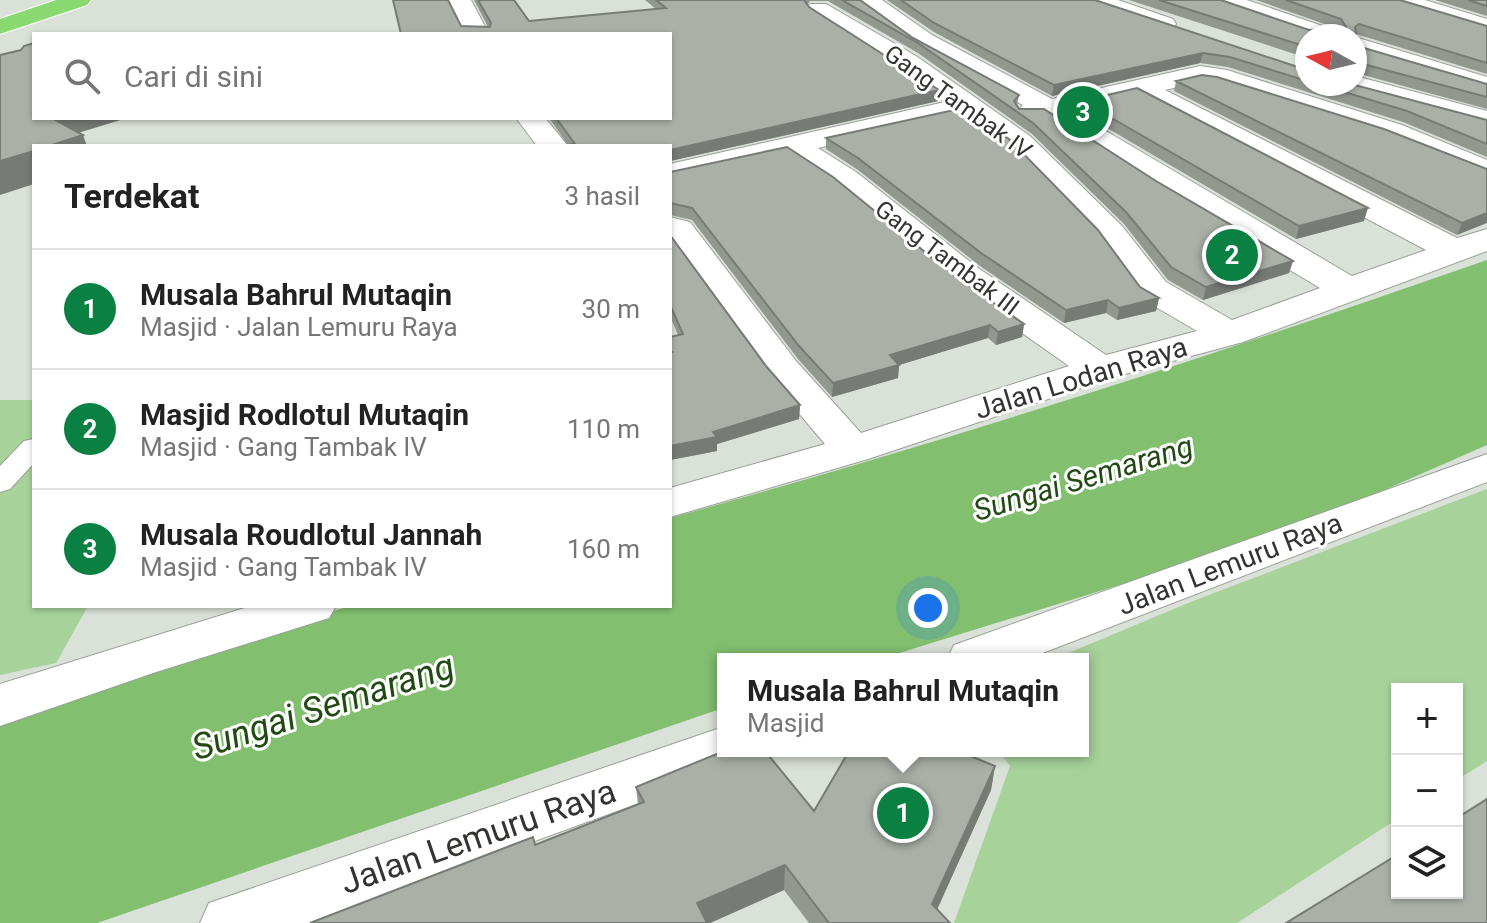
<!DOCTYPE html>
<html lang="id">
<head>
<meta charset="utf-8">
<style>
	body { margin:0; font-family:Roboto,sans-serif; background:#f6f6f6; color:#222 }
	.controls { position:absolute; right:24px; bottom:24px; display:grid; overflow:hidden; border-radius:0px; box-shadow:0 2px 6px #0004 }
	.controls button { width:72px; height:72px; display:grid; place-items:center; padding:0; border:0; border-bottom:2px solid #e0e0e0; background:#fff; color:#222; font:40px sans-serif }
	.compass { position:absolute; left:1295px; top:24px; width:72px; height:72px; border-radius:50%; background:#fff; box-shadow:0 2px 6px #0004; rotate:278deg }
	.you { position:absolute; left:928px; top:608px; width:28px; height:28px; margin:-20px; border:6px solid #fff; border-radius:50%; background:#1a73e8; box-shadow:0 0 0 12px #1a73e833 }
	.badge { display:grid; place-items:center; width:52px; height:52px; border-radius:50%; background:#0b8043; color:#fff; font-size:26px; font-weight:700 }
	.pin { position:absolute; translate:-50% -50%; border:4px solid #fff; box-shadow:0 2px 8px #0006 }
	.popup { position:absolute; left:717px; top:653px; width:372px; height:104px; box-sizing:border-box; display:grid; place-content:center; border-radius:0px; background:#fff; filter:drop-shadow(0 2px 6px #0005); font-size:26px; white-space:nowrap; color:#767676 }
	.popup b { font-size:30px; color:#222 }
	.popup::after { content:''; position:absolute; left:50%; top:100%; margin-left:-16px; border:16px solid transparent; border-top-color:#fff }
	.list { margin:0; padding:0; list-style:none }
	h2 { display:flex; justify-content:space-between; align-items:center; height:104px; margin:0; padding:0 32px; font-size:34px }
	h2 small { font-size:26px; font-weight:400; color:#767676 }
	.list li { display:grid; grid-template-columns:52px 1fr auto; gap:24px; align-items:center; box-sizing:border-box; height:120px; padding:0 32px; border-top:2px solid #e0e0e0 }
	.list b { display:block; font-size:30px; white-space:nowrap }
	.list p { margin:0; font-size:26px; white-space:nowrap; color:#767676 }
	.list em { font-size:26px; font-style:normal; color:#767676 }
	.icon { flex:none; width:44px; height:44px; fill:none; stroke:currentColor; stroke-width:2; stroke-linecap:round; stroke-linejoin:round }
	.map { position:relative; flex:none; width:1487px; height:923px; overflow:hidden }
	.search { position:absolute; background:#fff; box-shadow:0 2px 6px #0004; left:32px; top:32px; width:640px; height:88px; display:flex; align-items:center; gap:20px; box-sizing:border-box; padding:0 28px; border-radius:0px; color:#767676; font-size:30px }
	.panel { position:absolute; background:#fff; box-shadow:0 2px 6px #0004; left:32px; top:144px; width:640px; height:464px; border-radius:0px }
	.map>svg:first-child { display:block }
</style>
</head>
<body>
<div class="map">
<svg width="1487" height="923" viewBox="0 0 1487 923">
	<rect width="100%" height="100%" fill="#dae1d8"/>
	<path fill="#a7d29a" d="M0,400H34V606H88L56,663L0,675Z
		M1487,489V761L1457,780V689H1397V819L1237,923H954L1010,766L998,751H1083V659H1054L1193,601Z"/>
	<path fill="#82bf6f" d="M1487,260V445L1284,534L880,659H723V708L97,923H0V722L246,635L351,606H670V518C945,442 1218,354 1487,260Z"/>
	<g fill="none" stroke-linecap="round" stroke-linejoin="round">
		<g stroke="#9aa098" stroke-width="2">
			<path id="lane" d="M34,439V463L10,489L0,492V466L24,441Z"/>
		</g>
		<g stroke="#9aa098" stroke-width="2">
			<path id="street" d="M447,0H471L489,34H465Z
				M859,0H882L932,35L1052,99L1200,66L1227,70L1402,125L1487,160V180L1382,137L1215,84L1200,82L1165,90L1457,238L1487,229V251L1243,342L1114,377L868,459L670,517V488L825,444L768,377L670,241V217L690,222L796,361L861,433L1069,366L952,284L834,186L787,155L670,182V164L945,102L898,68L810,14L806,9L810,4H826L916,56L1030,136L1122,226L1166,282L1232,320L1320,288L1155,190L1043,117L1020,118L1016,112L1023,105L914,45L861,7ZM1135,96L1426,250L1352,276L1072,111ZM963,115L1010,148L1098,240L1140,298L1197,331L1106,355L978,268L856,172L818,148Z
				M1084,0H1118L1173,19L1176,24L1173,29H1155L1088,5Z
				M1212,0H1247L1337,31L1340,36L1307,37L1216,5Z
				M1389,0H1425L1487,19V34L1393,5Z
				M1355,37L1487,77V94L1355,53Z
				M1355,76L1487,111V129L1343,90L1339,84H1355Z
				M516,118H545L568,146H537Z
				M1487,454V482L1027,659H947L954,645Z
				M251,606H336L329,618L153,673L0,726V684Z
				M723,727V751H750L743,765L310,923H200L209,903Z"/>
		</g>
		<g stroke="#fff" stroke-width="2">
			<path id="highway" d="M56,0H91L87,5L0,34V19Z"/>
		</g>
		<use href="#lane" fill="#fff" fill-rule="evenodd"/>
		<use href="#street" fill="#fff" fill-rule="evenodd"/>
		<use href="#highway" fill="#89d870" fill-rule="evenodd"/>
	</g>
	<path fill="#929790" d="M474,0H514L529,21L656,9L645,0H860L913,38L1019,95L1017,106L1019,109L1156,181L1293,261L1289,273L1203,300L1168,280L1124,224L1032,134L918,53L828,1H810L807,5L938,101L670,161V146L568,145L549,118H670V34H400L461,26L488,27Z
		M887,0H1095L1307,70V84H1351L1487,120V157L1403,122L1228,67L1200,63L1052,96L934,32Z
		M1129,0H1221L1309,30L1336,28L1256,0H1400L1487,26V74L1356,34L1357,46L1487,84V109L1356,73L1355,75V36H1307V58Z
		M1435,0H1487V16Z
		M1176,81L1487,169L1457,235L1174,91Z
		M1082,101L1364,221L1296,239L1080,112Z
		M826,138L1140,287L1159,298L1156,311L1117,320L1106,313L1064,323L980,266L858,170L826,149Z
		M670,172L952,274L1024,324L1022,337L996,345L988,338L899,365L898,378L832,397L798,359L692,220L670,215Z
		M670,235L766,366L800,405L799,419L717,444V451L670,460V337L678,335L670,316Z
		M995,766L991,790L937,909L950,923H809L784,890L710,923H310L535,845L638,805L636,787L814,811Z"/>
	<path fill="#777b76" d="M1203,53L1200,63L1052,96L1054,85Z
		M939,90L938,101L670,161V150Z
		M44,118H127L52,141Z
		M83,135L87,146H49Z
		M34,151V184L0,195V161Z
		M1368,208L1364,221L1296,239L1299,226Z
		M1487,213V223L1457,235L1462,223Z
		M1293,261L1289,273L1203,300L1206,287Z
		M1159,298L1156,311L1117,320L1119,308Z
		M1108,300L1106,313L1064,323L1066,310Z
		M1024,324L1022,337L996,345L998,332Z
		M990,325L988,338L899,365L898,378L832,397L833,383L890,355Z
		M800,405L799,419L717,444V451L670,460V446Z
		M995,766L991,790L931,923L932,904Z
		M785,865L784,890L710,923H698L697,903Z"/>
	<path fill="#aab0a8" stroke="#777b76" stroke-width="2" d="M393,0H448L461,26L490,27L491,23L478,0H514L529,21L666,8L656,0H804L809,7L939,90L670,150V146H560L575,144L556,118H670V34H401Z
		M842,0H860L913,38L1019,95L1014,101L1019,109H1044L1156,181L1293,261L1206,287L1171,267L1126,212L1033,123L918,43Z
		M901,0H1095L1307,70V81L1230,57L1203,53L1054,85L934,23Z
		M1159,0H1221L1309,30L1346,27L1341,19L1286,0H1400L1487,26V63L1359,24L1355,27L1357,46L1487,84V97L1359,63L1355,71V36H1307V47Z
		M1468,0H1487V6Z
		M34,43V118H52L83,135L49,146H34V151L0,161V55L21,50L24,46Z
		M1202,75L1217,77L1384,129L1487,169V213L1462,223L1176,81Z
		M1318,84H1351L1487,120V144L1407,111Z
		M1137,88L1368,208L1299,226L1082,101Z
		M963,108L1009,139L1098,230L1140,287L1159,298L1119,308L1108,300L1066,310L981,253L858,158L826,138Z
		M787,147L833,177L952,274L1024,324L998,332L990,325L890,355L899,365L833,383L799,346L692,208L670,203V172Z
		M670,235L766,366L800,405L713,432L717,437L670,446V353L672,352L670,351V337L683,334L670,305Z
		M724,751H765L814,811L849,751H958L995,766L932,904L950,923H829L785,865L697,903L707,923H310L533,837L535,845L644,802L636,787Z
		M1487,799V923H1286L1397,855V893H1457V818Z"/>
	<g text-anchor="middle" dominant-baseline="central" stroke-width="6" stroke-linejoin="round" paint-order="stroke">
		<g font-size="24" fill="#323531" stroke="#fff">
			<text transform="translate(958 102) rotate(36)">Gang Tambak IV</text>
			<text transform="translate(947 258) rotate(37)">Gang Tambak III</text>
		</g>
		<g font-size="28" fill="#323531" stroke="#fff">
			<text transform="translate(1081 378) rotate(-17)">Jalan Lodan Raya</text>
			<text transform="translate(1230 564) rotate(-21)">Jalan Lemuru Raya</text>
		</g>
		<g font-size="30" font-style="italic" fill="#224a14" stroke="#fff">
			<text transform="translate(1083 478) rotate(-17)">Sungai Semarang</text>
		</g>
		<g font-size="34" fill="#323531" stroke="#fff">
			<text transform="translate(478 836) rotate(-19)">Jalan Lemuru Raya</text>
		</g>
		<g font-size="36" font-style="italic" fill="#224a14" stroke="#fff">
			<text transform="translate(323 707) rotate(-18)">Sungai Semarang</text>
		</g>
	</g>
</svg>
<div class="controls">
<button>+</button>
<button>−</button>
<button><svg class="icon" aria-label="layers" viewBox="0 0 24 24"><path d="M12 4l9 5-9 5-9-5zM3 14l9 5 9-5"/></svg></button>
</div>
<svg class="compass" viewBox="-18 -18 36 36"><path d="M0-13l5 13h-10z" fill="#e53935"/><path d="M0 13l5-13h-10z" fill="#767676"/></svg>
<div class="you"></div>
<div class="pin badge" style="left:903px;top:813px">1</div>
<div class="popup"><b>Musala Bahrul Mutaqin</b>Masjid</div>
<div class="pin badge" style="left:1232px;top:255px">2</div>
<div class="pin badge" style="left:1083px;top:112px">3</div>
<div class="search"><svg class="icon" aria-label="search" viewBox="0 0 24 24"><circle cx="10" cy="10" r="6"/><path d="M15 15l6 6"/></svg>Cari di sini</div>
<section class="panel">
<h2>Terdekat<small>3 hasil</small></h2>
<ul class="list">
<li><span class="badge">1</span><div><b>Musala Bahrul Mutaqin</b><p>Masjid · Jalan Lemuru Raya</p></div><em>30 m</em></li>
<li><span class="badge">2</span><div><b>Masjid Rodlotul Mutaqin</b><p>Masjid · Gang Tambak IV</p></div><em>110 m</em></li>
<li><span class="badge">3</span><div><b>Musala Roudlotul Jannah</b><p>Masjid · Gang Tambak IV</p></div><em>160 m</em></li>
</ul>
</section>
</div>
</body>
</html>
